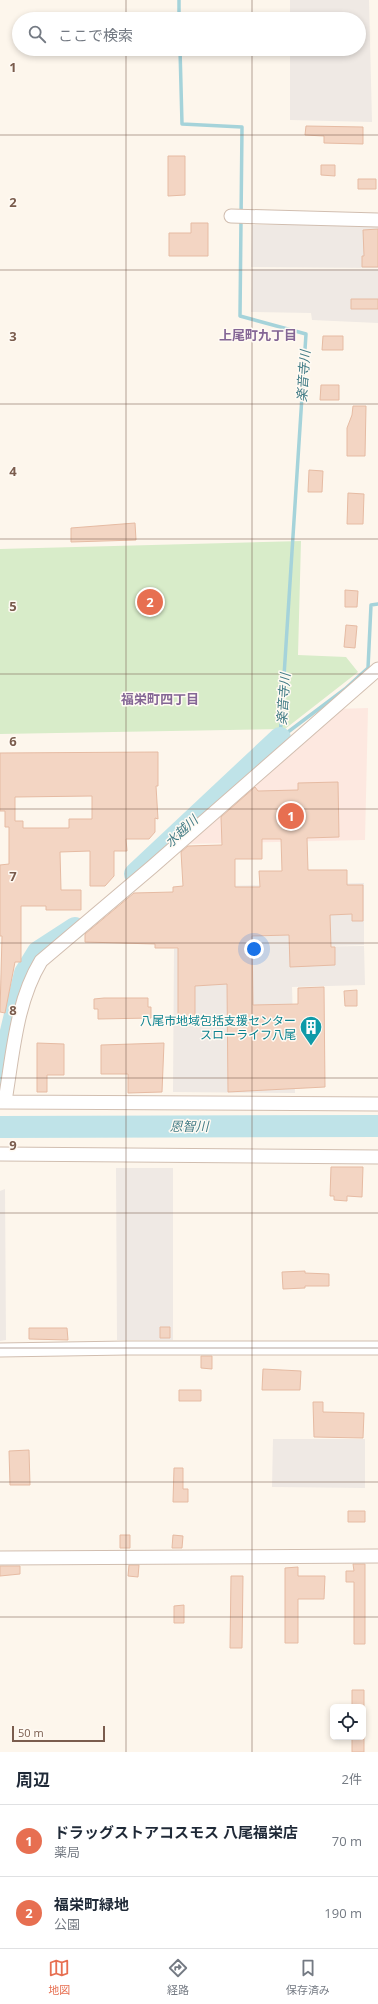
<!DOCTYPE html>
<html lang="ja">
<head>
<meta charset="utf-8">
<style>
	body { margin:0; font-family:"Open Sans","Noto Sans JP",sans-serif; background:#f6f6f7; color:#1f2937 }
	.controls { position:absolute; right:12px; bottom:12px; display:grid; overflow:hidden; border-radius:6px; box-shadow:0 2px 6px #0003 }
	.controls button { width:36px; height:36px; display:grid; place-items:center; padding:0; border:0; border-bottom:1px solid #e0e1e3; background:#fff; color:#1f2937; font:20px sans-serif }
	.scale { position:absolute; left:12px; bottom:10px; width:93px; box-sizing:border-box; padding-left:4px; border:2px solid #7a5c4d; border-top:0; font-size:11px; line-height:14px; white-space:nowrap; color:#7a5c4d; -webkit-text-stroke:3px #fffaf3; paint-order:stroke }
	.you { position:absolute; left:254px; top:949px; width:14px; height:14px; margin:-10px; border:3px solid #fff; border-radius:50%; background:#1a73e8; box-shadow:0 0 0 6px #1a73e833 }
	.badge { display:grid; place-items:center; width:26px; height:26px; border-radius:50%; background:#e76f51; color:#fff; font-size:13px; font-weight:700 }
	.pin { position:absolute; translate:-50% -50%; border:2px solid #fff; box-shadow:0 1px 4px #0006 }
	.list { margin:0; padding:0; list-style:none }
	h2 { display:flex; justify-content:space-between; align-items:center; height:52px; margin:0; padding:0 16px; font-size:17px }
	h2 small { font-size:13px; font-weight:400; color:#747a83 }
	.list li { display:grid; grid-template-columns:26px 1fr auto; gap:12px; align-items:center; box-sizing:border-box; height:72px; padding:0 16px; border-top:1px solid #e0e1e3 }
	.list b { display:block; font-size:15px; white-space:nowrap }
	.list p { margin:0; font-size:13px; white-space:nowrap; color:#747a83 }
	.list em { font-size:13px; font-style:normal; color:#747a83 }
	.icon { flex:none; width:22px; height:22px; fill:none; stroke:currentColor; stroke-width:2; stroke-linecap:round; stroke-linejoin:round }
	.map { position:relative; flex:none; width:378px; height:1752px; overflow:hidden }
	.search { position:absolute; background:#fff; box-shadow:0 2px 6px #0003; left:12px; right:12px; top:12px; height:44px; display:flex; align-items:center; gap:10px; box-sizing:border-box; padding:0 14px; border-radius:22px; color:#747a83; font-size:15px }
	.sheet { height:196px; background:#fff }
	nav { display:flex; justify-content:space-around; align-items:center; box-sizing:border-box; height:56px; border-top:1px solid #e0e1e3; background:#fff; font-size:11px; color:#747a83 }
	nav a { display:grid; justify-items:center; gap:2px }
	nav .on { color:#e76f51 }
	.map>svg:first-child { display:block }
</style>
</head>
<body>
<div class="map">
<svg width="378" height="1752" viewBox="0 0 378 1752">
	<rect width="100%" height="100%" fill="#fdf6ec"/>
	<path fill="#fde8e0" d="M368,708L365,840L184,844L335,709Z"/>
	<path fill="#efe9e4" d="M290,0H369L372,122L290,120V49H359V19H290Z
		M252,225H378V268L251,267Z
		M252,269H378V323L312,320L311,313L251,312Z
		M364,883V945L275,947L364,946L365,985L292,987L295,1093L173,1092L174,949H187L179,887Z
		M116,1168H173V1340H117Z
		M5,1189L6,1340L0,1341V1191Z
		M273,1439H365V1488L272,1487Z"/>
	<path fill="#d8ecc9" d="M301,541L298,655L346,657L358,672L285,729L0,734V549Z"/>
	<g fill="none" stroke-linecap="round" stroke-linejoin="round">
		<path stroke="#a5d3da" stroke-width="3.5" d="M179,0V19
			M180,49L182,124L242,127L240,316L306,334L280,738
			M280,738L345,689L368,668L371,605L378,604"/>
		<path stroke="#bfe3e8" stroke-width="22" d="M135,874L280,738
			M0,1077L25,973L38,952L75,928
			M0,1127L378,1126"/>
	</g>
	<path fill="#f3d5c3" stroke="#e6bba3" fill-rule="evenodd" d="M306,126L363,127V144L324,143V136L305,135Z
		M168,156H185V195L168,196Z
		M321,165H335V176L321,175Z
		M358,179H376V189H358Z
		M191,223H208V256H169V233H191Z
		M378,229V267H362V256H364L363,230Z
		M351,299H378V309H351Z
		M323,336H343V350H322Z
		M321,385H339V400H320Z
		M353,406H366L365,456H347V428L352,415Z
		M309,470L323,471L322,492H308Z
		M348,493L364,494L363,524H347Z
		M135,523L136,540L71,542V528Z
		M345,590L358,591L357,607H345Z
		M346,625L357,626L355,648L344,647Z
		M158,752V786H156L158,819L155,818V832L149,839H126L127,851H114V876L105,886H90V851L60,852L61,890H81V910H46V906H21V962H15L5,1013L0,1012L2,936H0V865L9,864V827H5V811H0V753ZM92,796V819H69V828H23V821H15V797Z
		M338,782L339,837L307,838L308,870H347V885H363V921H352V914L330,915L331,947H335V965L290,967L289,935L252,936L253,1005L298,1004V988L324,987L325,1087L228,1092L227,984L195,986V1020H178V948H155V944L85,942V934L134,893L173,892V887L183,886L181,852L188,846L222,845L221,817L255,787L258,791L298,790V783ZM262,839H281L282,871H259L260,887H235V859H262Z
		M357,990V1006H345L344,991Z
		M104,998H148V1007H151V1018L98,1019V1009H94V999Z
		M37,1043L64,1044V1075H47V1092H37Z
		M164,1043L162,1092L128,1093V1074H101V1045Z
		M331,1167H363L362,1197L347,1196V1201L334,1200V1196H330Z
		M305,1271V1273L329,1274V1286H305V1288L283,1289L282,1272Z
		M160,1327H170V1338H160Z
		M29,1328H67L68,1340L29,1339Z
		M201,1356H212V1369L201,1368Z
		M263,1369L301,1371L300,1390H262Z
		M179,1390H201V1401H179Z
		M313,1402H323V1412L364,1413L363,1438L314,1437Z
		M29,1450L30,1485H10L9,1451Z
		M174,1468H183V1489H188V1502H173Z
		M348,1511H365V1522H348Z
		M120,1535H130V1548H120Z
		M173,1535L183,1536L182,1548H172Z
		M353,1564H365V1644H354V1582H346V1571H354Z
		M129,1565H139L138,1577L128,1576Z
		M0,1566H20V1574L0,1576Z
		M298,1567V1576H325L324,1599H298V1643H285V1568Z
		M231,1576H243L242,1648H230Z
		M184,1605V1623H174V1606Z
		M352,1690H364V1707H352Z
		M352,1737H364V1752H352Z"/>
	<g fill="none" stroke-linecap="round" stroke-linejoin="round">
		<g stroke="#d1beb0" stroke-width="15">
			<path id="street" d="M231,216L378,220
				M5,1101C13,1054 16,1002 41,961L152,867L378,669
				M0,1102L378,1104
				M0,1154L378,1157
				M0,1350L127,1348H378
				M0,1558L378,1556"/>
		</g>
		<use href="#street" stroke="#fff" stroke-width="13"/>
	</g>
	<path fill="none" stroke="#7a5c4d" stroke-width="1" stroke-opacity="0.55" d="M126,0V19M252,0V19M126,49V1752M252,49V1752M0,135H378M0,270H378M0,404H378M0,539H378M0,674H378M0,809H378M0,943H378M0,1078H378M0,1213H378M0,1348H378M0,1482H378M0,1617H378"/>
	<defs>
		<g id="building-pin" transform="scale(1.15)"><path d="M0 17L-7.5 6A9.5 9.5 0 1 1 7.5 6Z" fill="#0f9aa8" stroke="#fffaf3"/><path d="M-4-6H4V6H1V3H-1V6H-4ZM-2.5-4.3h1.7v1.8h-1.7ZM.8-4.3h1.7v1.8H.8ZM-2.5-1h1.7V.8h-1.7ZM.8-1h1.7V.8H.8Z" fill="#fff"/></g>
	</defs>
	<g fill-rule="evenodd">
		<use href="#building-pin" x="311" y="1027"/>
	</g>
	<g text-anchor="middle" dominant-baseline="central" stroke-width="3" stroke-linejoin="round" paint-order="stroke">
		<g font-size="12" fill="#0d838f" stroke="#fffaf3" text-anchor="end">
			<text x="296" y="1020">八尾市地域包括支援センター<tspan x="296" dy="14">スローライフ八尾</tspan></text>
		</g>
		<g font-size="13" font-weight="bold" fill="#846695" stroke="#fffaf3">
			<text x="258" y="335">上尾町九丁目</text>
			<text x="160" y="699">福栄町四丁目</text>
		</g>
		<g font-size="13" font-style="italic" fill="#437c86" stroke="#fffaf3">
			<text transform="translate(303 376) rotate(-86)">楽音寺川</text>
			<text transform="translate(283 699) rotate(-86)">楽音寺川</text>
			<text transform="translate(181 831) rotate(-43)">水越川</text>
			<text x="189" y="1126">恩智川</text>
		</g>
	</g>
	<g font-size="13" text-anchor="middle" font-weight="bold" fill="#7a5c4d" stroke="#fffaf3" stroke-width="3" stroke-linejoin="round" paint-order="stroke">
		<text x="13" y="72">1</text>
		<text x="13" y="207">2</text>
		<text x="13" y="341">3</text>
		<text x="13" y="476">4</text>
		<text x="13" y="611">5</text>
		<text x="13" y="746">6</text>
		<text x="13" y="881">7</text>
		<text x="13" y="1015">8</text>
		<text x="13" y="1150">9</text>
	</g>
</svg>
<div class="controls">
<button><svg class="icon" aria-label="locate" viewBox="0 0 24 24"><circle cx="12" cy="12" r="6"/><path d="M12 2v4M12 18v4M2 12h4M18 12h4"/></svg></button>
</div>
<div class="scale">50 m</div>
<div class="you"></div>
<div class="pin badge" style="left:291px;top:816px">1</div>
<div class="pin badge" style="left:150px;top:602px">2</div>
<div class="search"><svg class="icon" aria-label="search" viewBox="0 0 24 24"><circle cx="10" cy="10" r="6"/><path d="M15 15l6 6"/></svg>ここで検索</div>
</div>
<section class="sheet">
<h2>周辺<small>2件</small></h2>
<ul class="list">
<li><span class="badge">1</span><div><b>ドラッグストアコスモス 八尾福栄店</b><p>薬局</p></div><em>70 m</em></li>
<li><span class="badge">2</span><div><b>福栄町緑地</b><p>公園</p></div><em>190 m</em></li>
</ul>
</section>
<nav>
<a class="on"><svg class="icon" aria-label="map" viewBox="0 0 24 24"><path d="M3 6l6-2 6 2 6-2v14l-6 2-6-2-6 2zM9 4v14M15 6v14"/></svg>地図</a>
<a><svg class="icon" aria-label="directions" viewBox="0 0 24 24"><path d="M12 3l9 9-9 9-9-9zM9 14v-3h6M13 9l2 2-2 2"/></svg>経路</a>
<a><svg class="icon" aria-label="saved" viewBox="0 0 24 24"><path d="M7 4h10v16l-5-4-5 4z"/></svg>保存済み</a>
</nav>
</body>
</html>
